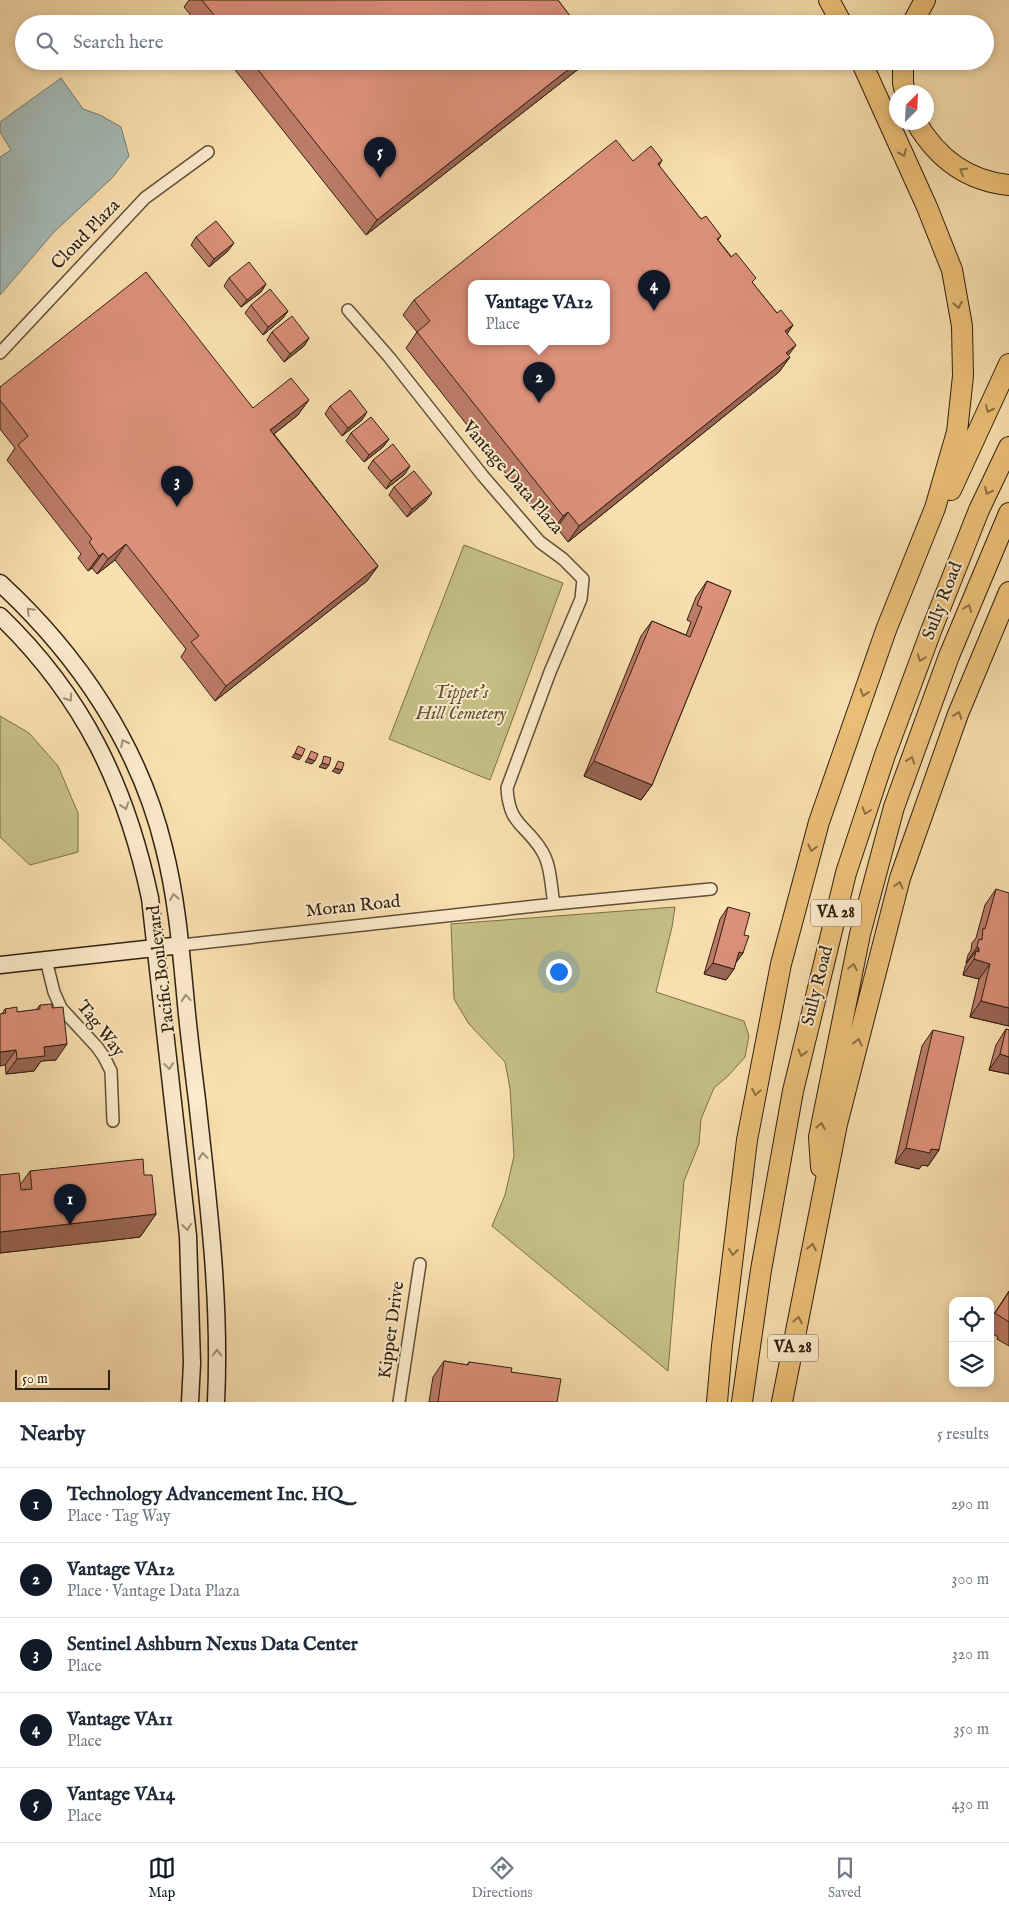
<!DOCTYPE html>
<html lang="en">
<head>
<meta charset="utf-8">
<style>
	body { margin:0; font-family:"IM FELL English",serif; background:#f6f6f7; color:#1f2937 }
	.controls { position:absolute; right:15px; bottom:15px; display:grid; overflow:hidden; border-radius:10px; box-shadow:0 2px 8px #0003 }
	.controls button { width:45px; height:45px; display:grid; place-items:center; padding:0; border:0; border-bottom:1px solid #e0e1e3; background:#fff; color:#1f2937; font:25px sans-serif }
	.compass { position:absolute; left:889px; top:85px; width:45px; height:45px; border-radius:50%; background:#fff; box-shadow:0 2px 8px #0003; rotate:24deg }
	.scale { position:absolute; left:15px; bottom:12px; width:95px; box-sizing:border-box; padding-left:5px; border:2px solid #2d2010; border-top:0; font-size:14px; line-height:18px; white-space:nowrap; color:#2d2010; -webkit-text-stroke:4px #fcebcc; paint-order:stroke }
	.you { position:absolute; left:558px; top:971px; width:18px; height:18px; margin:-12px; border:4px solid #fff; border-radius:50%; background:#1a73e8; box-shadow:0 0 0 8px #1a73e833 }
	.badge { display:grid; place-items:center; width:32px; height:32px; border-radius:50%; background:#111827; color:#fff; font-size:16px; font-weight:700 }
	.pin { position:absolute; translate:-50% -41px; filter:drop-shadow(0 1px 2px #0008) }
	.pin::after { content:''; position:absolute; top:26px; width:18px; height:15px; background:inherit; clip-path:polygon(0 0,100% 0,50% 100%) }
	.popup { position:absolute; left:468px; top:280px; width:142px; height:65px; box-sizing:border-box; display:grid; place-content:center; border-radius:10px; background:#fff; filter:drop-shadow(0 1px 4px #0005); font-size:16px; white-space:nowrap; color:#747a83 }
	.popup b { font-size:19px; color:#1f2937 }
	.popup::after { content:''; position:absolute; left:50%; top:100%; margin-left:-10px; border:10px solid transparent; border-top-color:#fff }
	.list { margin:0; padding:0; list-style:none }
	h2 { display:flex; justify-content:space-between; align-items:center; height:65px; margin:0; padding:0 20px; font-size:21px }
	h2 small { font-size:16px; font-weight:400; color:#747a83 }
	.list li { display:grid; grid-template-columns:32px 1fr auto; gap:15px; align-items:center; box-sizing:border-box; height:75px; padding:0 20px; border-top:1px solid #e0e1e3 }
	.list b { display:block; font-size:19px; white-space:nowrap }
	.list p { margin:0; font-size:16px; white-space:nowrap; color:#747a83 }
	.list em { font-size:16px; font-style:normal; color:#747a83 }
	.icon { flex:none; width:28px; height:28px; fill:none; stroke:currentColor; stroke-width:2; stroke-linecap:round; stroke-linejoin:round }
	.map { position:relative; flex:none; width:1009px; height:1402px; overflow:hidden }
	.search { position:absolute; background:#fff; box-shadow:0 2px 8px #0003; left:15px; right:15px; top:15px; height:55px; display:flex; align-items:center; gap:12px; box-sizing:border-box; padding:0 18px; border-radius:28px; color:#747a83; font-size:19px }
	.sheet { height:440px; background:#fff }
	nav { display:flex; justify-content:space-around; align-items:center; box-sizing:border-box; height:70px; border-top:1px solid #e0e1e3; background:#fff; font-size:14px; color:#747a83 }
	nav a { display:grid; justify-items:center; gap:2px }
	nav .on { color:#111827 }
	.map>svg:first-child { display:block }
</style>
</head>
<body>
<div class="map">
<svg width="1009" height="1402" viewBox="0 0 1009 1402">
	<rect width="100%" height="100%" fill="#fae0b0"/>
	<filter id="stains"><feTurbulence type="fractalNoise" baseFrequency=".004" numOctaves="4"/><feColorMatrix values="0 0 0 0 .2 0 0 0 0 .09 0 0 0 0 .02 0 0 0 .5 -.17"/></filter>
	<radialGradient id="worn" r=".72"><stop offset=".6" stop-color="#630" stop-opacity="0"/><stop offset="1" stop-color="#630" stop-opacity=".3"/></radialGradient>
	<path fill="#c5c086" stroke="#79704b" d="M464,545L563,583L490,780L389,739Z
		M0,716L29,733L58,766L78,813V852L30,865L0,837Z
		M675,907L672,927L656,992L744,1021L749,1036L745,1057L728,1076L714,1088L701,1119L699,1144L684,1181L668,1371L492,1226L505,1195L514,1156L510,1088L505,1062L469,1024L454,999L451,924Z"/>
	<path fill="#a4bab7" stroke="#747c74" d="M61,78L83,109L100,115L121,127L129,156L112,178L54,232L0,295V157L11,150L0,132V122Z"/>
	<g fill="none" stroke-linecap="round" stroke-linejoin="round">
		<g stroke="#605038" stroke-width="14">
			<path id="street" d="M348,310L389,357L483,476L540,542L563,559L583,579L581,599L550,672L507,788C509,826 526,824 542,851C551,865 551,888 554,904
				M0,353L145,198L208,152
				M182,945L554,904L711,889
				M46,960L54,992L61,1008L97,1047L104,1057L111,1071L113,1121
				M399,1402L420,1264"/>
		</g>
		<g stroke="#2d2010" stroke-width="19">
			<path id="secondary" d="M0,583C77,654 139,744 164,848C177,899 181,951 186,1004C189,1036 193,1068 197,1100C208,1200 221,1301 216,1402
				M0,616C83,696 126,785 150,898L188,1236L192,1363L190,1402
				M0,965L182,945"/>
		</g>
		<g stroke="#2d2010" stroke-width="22">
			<path id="highway" d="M829,0L842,24
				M912,24L925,0
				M903,61V83L905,92
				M916,122C937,158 967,181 1009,185
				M951,490L1009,364
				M821,1167L819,1137L860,934L894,807L949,656L1009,513
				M717,1402L722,1346L747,1140L781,964L819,822L886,630L935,508L957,432L963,376L962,326L952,270L927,207L861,61
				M742,1402L761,1270L793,1091L846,873L885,755L931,631L979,510L1009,447
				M782,1402L837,1124L900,878L958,714L1009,592"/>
		</g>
		<use href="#street" stroke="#fcebcc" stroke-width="11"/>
		<use href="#secondary" stroke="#fcebcc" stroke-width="16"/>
		<use href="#highway" stroke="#edc078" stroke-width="20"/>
	</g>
	<path fill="#bd7c69" stroke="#2d2010" d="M189,0H558L576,24H198L184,7Z
		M228,61H586L585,64L366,235Z
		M662,160L659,166L701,219L721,236L718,240L777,313L793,325L787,334L788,355L790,357L779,372L568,542L557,528L552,532L406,348L417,332L403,315L414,300L633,161Z
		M196,237L228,251L209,267L191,245Z
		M229,278L266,284L261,292L241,307L224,286Z
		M251,305L288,311L282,319L263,335L245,313Z
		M272,332L309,338L304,346L284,362L267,340Z
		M0,387L253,408L298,415L274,434L378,566L367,581L215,701L181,657L186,649L115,560L97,574L92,568L88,571L78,558L81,554L7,460L15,448L0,429Z
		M330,406L362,420L342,436L325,414Z
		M351,433L389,439L383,447L364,462L346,441Z
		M373,460L405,474L386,489L368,468Z
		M394,487L426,501L407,517L389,495Z
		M707,581L731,591L652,785L641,800L584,776L641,636L652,621L686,635L691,622L687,620L696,597Z
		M996,889L1009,1026L970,1017L979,979L963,975L965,967L967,963H966L968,955L971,950L972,943L976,938L985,905Z
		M728,907L744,935L743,953L736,962L734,969L726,980L704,974L720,919Z
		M40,1005L56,1060L41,1061L34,1071L6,1074L2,1014L5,1009L17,1012L36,1010Z
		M1006,1029L1009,1030V1074L989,1070L996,1045Z
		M933,1030L939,1150L928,1166L922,1165L919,1169L895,1163L922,1046Z
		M30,1171L144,1175L156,1214L140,1237L0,1253V1175L20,1185Z
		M1009,1291V1346L997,1339L998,1337L990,1332V1320Z
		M444,1361L467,1365L469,1362L511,1372L557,1402H429L433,1377Z"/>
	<path fill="#9a6555" stroke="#2d2010" d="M579,61H586L585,64L366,235L377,220Z
		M234,243L228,251L209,267L214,259Z
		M266,284L261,292L241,307L247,300Z
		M288,311L282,319L263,335L268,327Z
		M793,325L782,341L785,331Z
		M309,338L304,346L284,362L290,354Z
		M796,345L785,360L786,353Z
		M790,357L779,372L568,542L579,526Z
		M309,400L298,415L260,445L270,430Z
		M367,412L362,420L342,436L348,428Z
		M389,439L383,447L364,462L369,455Z
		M410,466L405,474L386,489L391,481Z
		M432,493L426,501L407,517L412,509Z
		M568,512L557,528L552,532L563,516Z
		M126,544L115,560L97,574L108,559Z
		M103,553L92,568L88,571L99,556Z
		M378,566L367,581L215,701L226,686Z
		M295,753L302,756L299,760L292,757Z
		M308,758L315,761L312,764L305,762Z
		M594,761L652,785L641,800L584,776Z
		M322,763L329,765L326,769L319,767Z
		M335,768L342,770L339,774L332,771Z
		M977,947L979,948L975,955L976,951L967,963H966Z
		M739,952L743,953L735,964Z
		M974,959L990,964L979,979L963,975Z
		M713,963L734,969L726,980L704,974Z
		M981,1001L1009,1008V1026L970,1017Z
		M67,1044L56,1060L41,1061L34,1071L6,1074L17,1059L44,1047Z
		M16,1050L5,1065L0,1066V1052Z
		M1000,1054L1009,1057V1074L989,1070Z
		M906,1148L931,1149L939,1150L928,1166L922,1165L919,1169L895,1163Z
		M156,1214L140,1237L0,1253V1232Z"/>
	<path fill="#dc907a" stroke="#2d2010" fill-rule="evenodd" d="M202,0H558L576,24H221Z
		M251,61H579L377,220Z
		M616,140L633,161L651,146L662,160L658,164L701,219L706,216L721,236L717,239L731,257L736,253L756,278L752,282L777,313L781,310L793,325L785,331L796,345L786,353L790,357L579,526L568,512L563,516L417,332L430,321L414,300ZM472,284H606V342H472Z
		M216,221L234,243L214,259L196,237Z
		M249,262L266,284L247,300L229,278Z
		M146,272L253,408L291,378L309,400L270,430L378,566L226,686L191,642L199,636L126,544L108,559L103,553L99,556L89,542L92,539L18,445L28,436L0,400V387Z
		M270,289L288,311L268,327L251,305Z
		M292,316L309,338L290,354L272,332Z
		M350,390L367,412L348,428L330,406Z
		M371,417L389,439L369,455L351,433Z
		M393,444L410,466L391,481L373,460Z
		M414,471L432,493L412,509L394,487Z
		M707,581L731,591L652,785L594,761L652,621L690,637L702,607L697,605Z
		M298,746L305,749L302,756L295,753Z
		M311,751L318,754L315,761L308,758Z
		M324,756L331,758L329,765L322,763Z
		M338,761L344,763L342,770L335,768Z
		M996,889L1009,893V1008L981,1001L990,964L974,959L976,951L979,952V948L977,947L979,939L982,940L983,928L985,929Z
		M728,907L750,913L744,935L749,936L745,947L743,953L739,952L734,969L713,963Z
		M52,1004V1008L63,1007L67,1044L44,1047L45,1056L17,1059L16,1050L0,1052V1014L6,1013L5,1009L17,1007V1012L40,1009V1005Z
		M1006,1029L1009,1030V1057L1000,1054Z
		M933,1030L964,1037L939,1150L931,1149L930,1153L906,1148Z
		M143,1159L144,1175H152L156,1214L0,1232V1175L19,1173L21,1190L32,1189L30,1171Z
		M1009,1292V1322L995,1313Z
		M444,1361L468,1365L469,1362L512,1368L511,1372L561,1379L557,1402H438Z"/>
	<defs><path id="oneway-chevron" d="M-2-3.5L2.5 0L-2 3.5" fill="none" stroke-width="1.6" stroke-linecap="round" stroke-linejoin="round" transform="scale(1.25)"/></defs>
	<g stroke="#8d7044">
		<use href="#oneway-chevron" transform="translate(903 153) rotate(66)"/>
		<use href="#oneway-chevron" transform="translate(963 171) rotate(-150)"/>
		<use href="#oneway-chevron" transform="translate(958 305) rotate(80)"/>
		<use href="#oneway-chevron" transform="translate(989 409) rotate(114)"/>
		<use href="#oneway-chevron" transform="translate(988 491) rotate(116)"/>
		<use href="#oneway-chevron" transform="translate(968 608) rotate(-67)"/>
		<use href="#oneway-chevron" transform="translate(921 658) rotate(111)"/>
		<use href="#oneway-chevron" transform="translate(864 693) rotate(109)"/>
		<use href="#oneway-chevron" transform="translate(958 715) rotate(-70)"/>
		<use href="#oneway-chevron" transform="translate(911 760) rotate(-70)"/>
		<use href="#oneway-chevron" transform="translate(866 811) rotate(108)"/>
		<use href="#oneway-chevron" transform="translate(812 848) rotate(104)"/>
		<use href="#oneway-chevron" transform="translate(899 885) rotate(-75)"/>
		<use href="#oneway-chevron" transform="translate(853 967) rotate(-79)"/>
		<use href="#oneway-chevron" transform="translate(858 1042) rotate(-76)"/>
		<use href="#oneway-chevron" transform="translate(802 1053) rotate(104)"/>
		<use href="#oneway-chevron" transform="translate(756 1092) rotate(100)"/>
		<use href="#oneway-chevron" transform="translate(821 1126) rotate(-79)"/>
		<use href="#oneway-chevron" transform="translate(812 1247) rotate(-79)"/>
		<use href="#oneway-chevron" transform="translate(733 1252) rotate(97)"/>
		<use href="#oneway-chevron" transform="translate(798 1320) rotate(-79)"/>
	</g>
	<g stroke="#9f9077">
		<use href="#oneway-chevron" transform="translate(30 611) rotate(-135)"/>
		<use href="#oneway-chevron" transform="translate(69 698) rotate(57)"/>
		<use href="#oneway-chevron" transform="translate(124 743) rotate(-117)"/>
		<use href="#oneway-chevron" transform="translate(125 806) rotate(71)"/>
		<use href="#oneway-chevron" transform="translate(174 897) rotate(-100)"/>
		<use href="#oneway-chevron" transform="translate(186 998) rotate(-95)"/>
		<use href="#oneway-chevron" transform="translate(169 1066) rotate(83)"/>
		<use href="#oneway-chevron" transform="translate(203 1156) rotate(-96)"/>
		<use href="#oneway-chevron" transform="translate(187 1227) rotate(83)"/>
		<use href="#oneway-chevron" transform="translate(217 1353) rotate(-90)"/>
	</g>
	<g text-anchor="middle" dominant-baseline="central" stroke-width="4" stroke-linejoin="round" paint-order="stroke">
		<g fill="#fcebcc" stroke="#6b5d48" stroke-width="1">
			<rect x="811" y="899.5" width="50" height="27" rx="4"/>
			<rect x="768" y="1334.5" width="50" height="27" rx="4"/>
		</g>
		<g font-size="16" font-weight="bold" fill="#2d2010">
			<text x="836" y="913">VA 28</text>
			<text x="793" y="1348">VA 28</text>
		</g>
		<g font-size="18" fill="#2d2010" stroke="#fcebcc">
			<text transform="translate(86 235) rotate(-46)">Cloud Plaza</text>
			<text transform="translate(512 478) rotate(49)">Vantage Data Plaza</text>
			<text transform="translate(943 601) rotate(-69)">Sully Road</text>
			<text transform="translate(353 907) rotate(-6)">Moran Road</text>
			<text transform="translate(162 969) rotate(-97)">Pacific Boulevard</text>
			<text transform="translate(818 986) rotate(-76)">Sully Road</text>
			<text transform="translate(100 1029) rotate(52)">Tag Way</text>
			<text transform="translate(392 1330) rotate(-82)">Kipper Drive</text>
		</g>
		<g font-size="18" font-style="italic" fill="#5b5033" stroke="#fcebcc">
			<text x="461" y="693">Tippet's<tspan x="461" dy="21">Hill Cemetery</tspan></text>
		</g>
	</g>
	<rect width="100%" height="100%" filter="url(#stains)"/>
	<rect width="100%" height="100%" fill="url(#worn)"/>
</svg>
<div class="controls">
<button><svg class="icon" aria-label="locate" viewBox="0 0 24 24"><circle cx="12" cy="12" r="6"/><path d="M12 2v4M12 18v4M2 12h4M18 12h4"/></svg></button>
<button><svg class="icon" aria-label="layers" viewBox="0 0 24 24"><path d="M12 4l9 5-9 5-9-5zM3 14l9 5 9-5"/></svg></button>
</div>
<svg class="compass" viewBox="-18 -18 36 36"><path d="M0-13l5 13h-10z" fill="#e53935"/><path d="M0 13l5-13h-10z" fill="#747a83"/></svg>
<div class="scale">50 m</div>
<div class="you"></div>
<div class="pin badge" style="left:70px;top:1225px">1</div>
<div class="pin badge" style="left:539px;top:403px">2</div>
<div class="popup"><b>Vantage VA12</b>Place</div>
<div class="pin badge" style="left:177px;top:507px">3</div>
<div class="pin badge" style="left:654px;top:311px">4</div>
<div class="pin badge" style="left:380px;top:178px">5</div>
<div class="search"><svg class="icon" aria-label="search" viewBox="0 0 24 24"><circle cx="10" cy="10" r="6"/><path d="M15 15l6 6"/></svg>Search here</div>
</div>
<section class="sheet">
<h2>Nearby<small>5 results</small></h2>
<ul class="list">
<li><span class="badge">1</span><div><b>Technology Advancement Inc. HQ</b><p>Place · Tag Way</p></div><em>290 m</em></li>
<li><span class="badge">2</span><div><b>Vantage VA12</b><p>Place · Vantage Data Plaza</p></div><em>300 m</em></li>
<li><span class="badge">3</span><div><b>Sentinel Ashburn Nexus Data Center</b><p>Place</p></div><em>320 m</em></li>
<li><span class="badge">4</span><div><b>Vantage VA11</b><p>Place</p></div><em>350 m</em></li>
<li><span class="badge">5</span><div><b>Vantage VA14</b><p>Place</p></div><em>430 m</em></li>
</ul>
</section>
<nav>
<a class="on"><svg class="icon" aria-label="map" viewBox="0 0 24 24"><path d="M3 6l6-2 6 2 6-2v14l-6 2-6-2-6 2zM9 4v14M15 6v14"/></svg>Map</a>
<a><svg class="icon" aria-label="directions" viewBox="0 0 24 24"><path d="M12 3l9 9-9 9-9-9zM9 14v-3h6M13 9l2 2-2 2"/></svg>Directions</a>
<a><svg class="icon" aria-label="saved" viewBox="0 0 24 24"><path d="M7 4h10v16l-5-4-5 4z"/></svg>Saved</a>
</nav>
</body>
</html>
